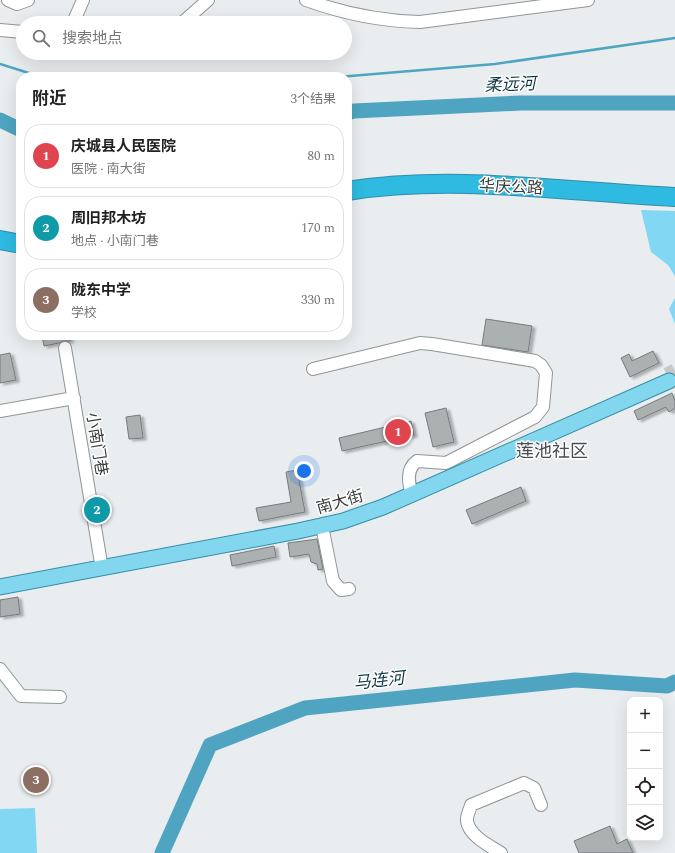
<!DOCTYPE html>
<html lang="zh">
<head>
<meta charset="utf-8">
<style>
	body { margin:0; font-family:Spectral,"Noto Sans SC",serif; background:#f6f6f6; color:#222 }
	.controls { position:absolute; right:12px; bottom:12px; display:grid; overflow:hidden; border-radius:8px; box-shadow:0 4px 16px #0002 }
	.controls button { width:36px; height:36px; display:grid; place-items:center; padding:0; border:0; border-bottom:1px solid #e0e0e0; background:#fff; color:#222; font:20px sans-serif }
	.you { position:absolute; left:304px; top:471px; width:14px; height:14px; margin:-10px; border:3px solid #fff; border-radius:50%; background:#1a73e8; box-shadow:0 0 0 6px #1a73e833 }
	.badge { display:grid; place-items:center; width:26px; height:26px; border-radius:50%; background:#0b8043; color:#fff; font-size:13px; font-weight:700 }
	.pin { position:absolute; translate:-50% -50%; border:2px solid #fff; box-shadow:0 1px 4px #0006 }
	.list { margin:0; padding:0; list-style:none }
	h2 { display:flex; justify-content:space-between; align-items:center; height:52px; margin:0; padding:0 16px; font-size:17px }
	h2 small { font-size:13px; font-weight:400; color:#767676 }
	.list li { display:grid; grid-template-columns:26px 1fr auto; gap:12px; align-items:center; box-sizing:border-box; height:64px; margin:0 8px 8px; padding:0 8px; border:1px solid #e0e0e0; border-radius:16px }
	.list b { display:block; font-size:15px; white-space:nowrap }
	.list p { margin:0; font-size:13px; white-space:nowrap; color:#767676 }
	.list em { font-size:13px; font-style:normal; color:#767676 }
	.icon { flex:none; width:22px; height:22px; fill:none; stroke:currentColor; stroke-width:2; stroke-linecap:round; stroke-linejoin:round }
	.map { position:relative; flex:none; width:675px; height:853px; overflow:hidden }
	.search { position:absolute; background:#fff; box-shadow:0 4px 16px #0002; left:16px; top:16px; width:336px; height:44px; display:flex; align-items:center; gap:10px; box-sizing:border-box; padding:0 14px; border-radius:22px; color:#767676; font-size:15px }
	.panel { position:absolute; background:#fff; box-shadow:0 4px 16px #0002; left:16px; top:72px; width:336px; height:268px; border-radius:16px }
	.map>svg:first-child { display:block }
</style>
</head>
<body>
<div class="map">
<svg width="675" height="853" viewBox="0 0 675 853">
	<defs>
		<filter id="shadow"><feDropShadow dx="3.5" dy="2" stdDeviation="1" flood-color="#0004"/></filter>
	</defs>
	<rect width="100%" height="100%" fill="#e9edef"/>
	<path fill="#82d7f3" d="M641,210L675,211V276L668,265L651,252Z
		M675,298V324L669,309Z
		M35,808L37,853H0V809Z"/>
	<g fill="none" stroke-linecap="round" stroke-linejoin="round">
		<path stroke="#4fa5c1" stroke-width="2.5" d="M0,64L32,74L55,77
			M338,77L495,64L675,38"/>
		<path stroke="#4fa5c1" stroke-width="15" d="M347,113L354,111L521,103H675
			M0,120L21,130
			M162,853L210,745L305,708L575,680L667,686L675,682"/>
	</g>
	<path fill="#abb0b1" stroke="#777b7d" filter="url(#shadow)" d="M486,319L532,326L528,352L482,345Z
		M42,335H69L70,341H63L59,343L44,346Z
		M653,351L659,363L630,377L621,358L629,354L632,361Z
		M10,353L16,380L0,383V355Z
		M672,393L675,401V408L669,412L666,407L638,420L634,411Z
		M446,408L454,442L433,447L425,413Z
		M140,415L143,438L129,439L126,417Z
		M411,421L414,435L342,451L339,438Z
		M297,470L305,512L259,521L256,508L291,502L286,472Z
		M521,487L526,501L472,524L466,510Z
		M317,539L323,569L318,570L317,564L311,562L309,554L290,557L288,543Z
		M274,546L276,557L232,566L230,555Z
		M18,597L20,614L0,617V600Z
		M610,826L617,844L627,839L633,853H579L574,841Z"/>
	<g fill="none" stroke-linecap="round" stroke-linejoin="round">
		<path stroke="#c6c9cb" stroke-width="15" stroke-dasharray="15 8" stroke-linecap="butt" d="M667,375L675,371"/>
		<g stroke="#909596" stroke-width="14">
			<path id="minor" d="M8,0L17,4L28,0
				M306,0C342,13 380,21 420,22L588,0
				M73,23L83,0
				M182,23L208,0
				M0,30L23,32
				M65,348L102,569
				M313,369L420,343L432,344L535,361L541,365L546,373L543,407L535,417L446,463L417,461C406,469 408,482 412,494
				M0,411L74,398
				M322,526L333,581L341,590L349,589
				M0,669L21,696L60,697
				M501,853C490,846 469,836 467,821C466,816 470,810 471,805L524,783L534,788L541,805"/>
		</g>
		<g stroke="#328ea7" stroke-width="17">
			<path id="major" d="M0,587L298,531L343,521L383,507L669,381"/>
		</g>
		<g stroke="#328ea7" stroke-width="20">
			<path id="highway" d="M347,191C455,174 566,192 675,197
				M0,240L21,244"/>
		</g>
		<use href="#minor" stroke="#fff" stroke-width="12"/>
		<use href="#major" stroke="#82d6ed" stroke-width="15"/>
		<use href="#highway" stroke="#2fbae1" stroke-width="18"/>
	</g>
	<g text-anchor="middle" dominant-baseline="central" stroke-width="3" stroke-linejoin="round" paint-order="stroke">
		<g font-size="16" fill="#393b3b" stroke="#fff">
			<text transform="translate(511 187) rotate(3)">华庆公路</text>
			<text transform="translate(97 444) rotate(81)">小南门巷</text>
			<text transform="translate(340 502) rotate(-16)">南大街</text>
		</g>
		<g font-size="17" font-style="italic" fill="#0f3743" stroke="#fff">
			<text transform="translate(510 85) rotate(-2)">柔远河</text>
			<text transform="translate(379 681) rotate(-6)">马连河</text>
		</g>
		<g font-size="18" fill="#4a4d4f" stroke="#fff">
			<text x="552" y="451">莲池社区</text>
		</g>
	</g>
</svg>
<div class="controls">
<button>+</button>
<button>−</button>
<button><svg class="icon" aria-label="locate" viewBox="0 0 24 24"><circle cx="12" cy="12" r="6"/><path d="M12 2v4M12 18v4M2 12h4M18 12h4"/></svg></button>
<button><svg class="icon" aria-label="layers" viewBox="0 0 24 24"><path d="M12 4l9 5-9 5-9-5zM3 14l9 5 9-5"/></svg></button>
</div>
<div class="you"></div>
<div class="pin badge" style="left:398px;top:432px;background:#e0444e">1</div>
<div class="pin badge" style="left:97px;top:510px;background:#0f9aa8">2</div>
<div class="pin badge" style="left:36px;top:780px;background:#8d6e63">3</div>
<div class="search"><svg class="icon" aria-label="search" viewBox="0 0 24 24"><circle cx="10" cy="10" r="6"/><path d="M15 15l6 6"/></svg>搜索地点</div>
<section class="panel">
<h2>附近<small>3个结果</small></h2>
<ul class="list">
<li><span class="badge" style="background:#e0444e">1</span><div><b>庆城县人民医院</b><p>医院 · 南大街</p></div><em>80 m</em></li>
<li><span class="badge" style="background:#0f9aa8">2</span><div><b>周旧邦木坊</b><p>地点 · 小南门巷</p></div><em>170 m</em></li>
<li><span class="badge" style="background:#8d6e63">3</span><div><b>陇东中学</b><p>学校</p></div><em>330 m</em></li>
</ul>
</section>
</div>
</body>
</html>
